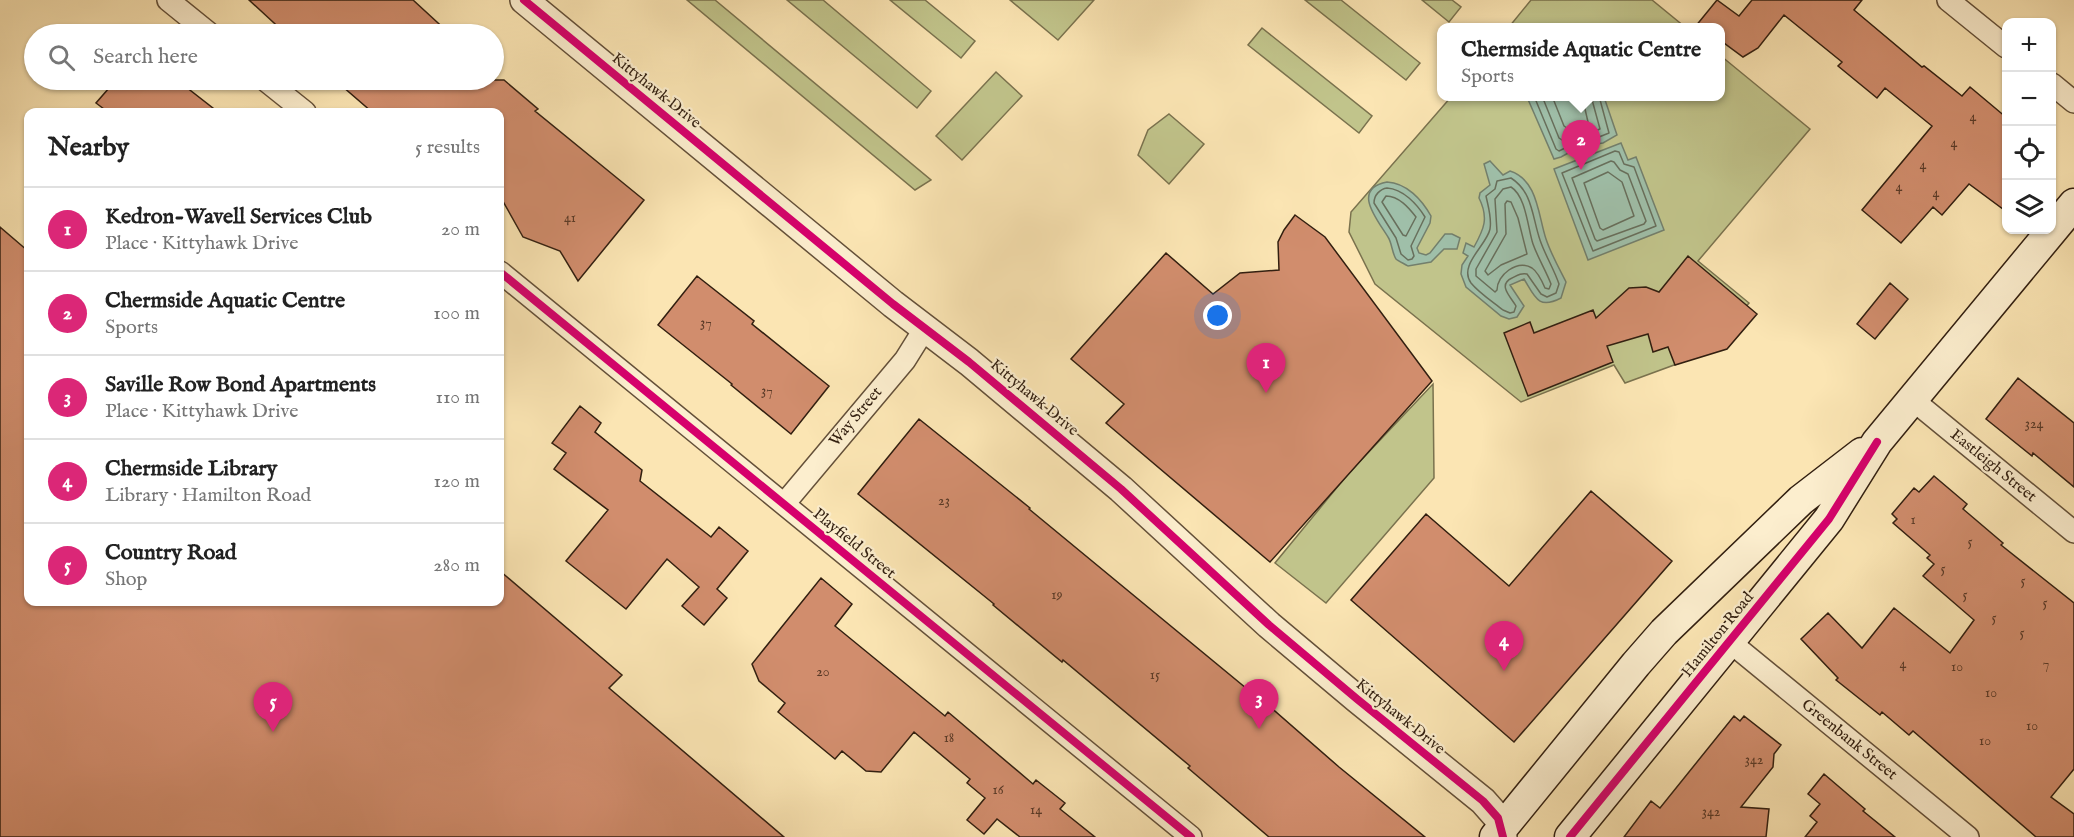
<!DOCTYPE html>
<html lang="en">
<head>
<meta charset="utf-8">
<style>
	body { margin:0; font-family:"IM FELL English",serif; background:#f2f2f2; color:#222 }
	.controls { position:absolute; right:18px; top:18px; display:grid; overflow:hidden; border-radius:12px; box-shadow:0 2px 4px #0004 }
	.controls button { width:54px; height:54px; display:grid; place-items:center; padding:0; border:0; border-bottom:2px solid #e0e0e0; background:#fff; color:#222; font:30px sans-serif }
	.you { position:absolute; left:1218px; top:316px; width:21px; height:21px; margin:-15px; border:4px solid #fff; border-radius:50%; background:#1a73e8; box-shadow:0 0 0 9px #1a73e833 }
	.badge { display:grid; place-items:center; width:39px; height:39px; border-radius:50%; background:#db2777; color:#fff; font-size:20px; font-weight:700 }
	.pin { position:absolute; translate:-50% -50px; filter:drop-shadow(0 2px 3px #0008) }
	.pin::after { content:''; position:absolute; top:32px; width:21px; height:18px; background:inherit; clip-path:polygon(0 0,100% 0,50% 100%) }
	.popup { position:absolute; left:1437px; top:23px; width:288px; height:78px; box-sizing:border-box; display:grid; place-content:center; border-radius:12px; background:#fff; filter:drop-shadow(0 2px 4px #0005); font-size:20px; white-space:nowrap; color:#767676 }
	.popup b { font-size:22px; color:#222 }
	.popup::after { content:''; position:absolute; left:50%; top:100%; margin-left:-12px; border:12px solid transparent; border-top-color:#fff }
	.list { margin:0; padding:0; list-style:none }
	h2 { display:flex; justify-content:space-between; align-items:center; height:78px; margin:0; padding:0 24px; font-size:26px }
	h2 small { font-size:20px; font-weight:400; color:#767676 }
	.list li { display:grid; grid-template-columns:39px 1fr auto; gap:18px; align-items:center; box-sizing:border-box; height:84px; padding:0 24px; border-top:2px solid #e0e0e0 }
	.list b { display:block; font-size:22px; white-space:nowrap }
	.list p { margin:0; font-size:20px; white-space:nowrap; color:#767676 }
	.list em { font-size:20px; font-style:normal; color:#767676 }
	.icon { flex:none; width:33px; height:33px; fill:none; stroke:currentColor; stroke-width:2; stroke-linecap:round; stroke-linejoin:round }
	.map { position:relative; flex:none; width:2074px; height:837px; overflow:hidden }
	.search { position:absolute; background:#fff; box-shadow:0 2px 4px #0004; left:24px; top:24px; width:480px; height:66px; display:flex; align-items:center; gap:15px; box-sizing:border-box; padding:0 21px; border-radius:33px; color:#767676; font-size:22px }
	.panel { position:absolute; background:#fff; box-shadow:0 2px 4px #0004; left:24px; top:108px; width:480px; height:498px; border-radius:12px }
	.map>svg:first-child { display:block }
</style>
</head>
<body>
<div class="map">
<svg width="2074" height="837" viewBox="0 0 2074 837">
	<rect width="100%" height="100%" fill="#fbe5b3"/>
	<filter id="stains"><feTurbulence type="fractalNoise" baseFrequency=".00333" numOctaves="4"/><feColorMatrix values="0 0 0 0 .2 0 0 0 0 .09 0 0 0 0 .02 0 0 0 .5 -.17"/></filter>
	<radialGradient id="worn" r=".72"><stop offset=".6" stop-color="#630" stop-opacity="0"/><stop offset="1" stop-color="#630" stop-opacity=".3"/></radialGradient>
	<path fill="#c1c48b" stroke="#7a724e" stroke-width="1.5" d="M687,0H715L931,180L915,190Z
		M787,0H823L931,91L917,108Z
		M890,0H925L975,41L961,58Z
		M1010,0H1094L1058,40Z
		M1305,0H1341L1420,63L1406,80Z
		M1422,0H1452L1461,7L1449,22Z
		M1531,0H1652L1685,27H1509Z
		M1262,28L1372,116L1359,133L1248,45Z
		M1721,56L1810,129L1698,261L1749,303L1704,354L1625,383L1614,365L1521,402L1375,284L1349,232L1351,212L1451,97L1720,96Z
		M996,72L1022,96L962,160L936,136Z
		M1169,114L1204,144L1169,184L1138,155L1148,130Z
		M1433,384L1434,478L1326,603L1275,563L1348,474Z"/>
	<path fill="#9fbfa9" stroke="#737f6c" stroke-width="1.5" d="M1527,97H1604L1617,135L1603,143L1581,146L1561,157L1554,159Z
		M1621,143L1628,160L1636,157L1664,230L1588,260L1554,169Z
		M1490,161L1503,175L1510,171C1538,180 1538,215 1546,239C1551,254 1559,268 1566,282L1561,298C1538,310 1535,297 1524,279L1510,285L1524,306L1517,317L1509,319L1501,316L1466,287L1461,274L1462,265L1468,256L1463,253L1466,243L1474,247C1484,229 1489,218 1479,198L1480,193L1490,185L1484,164Z
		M1387,182C1407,183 1422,200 1431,216L1430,223L1417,248L1419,253L1426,255L1430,253L1445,234H1452L1460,238L1457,249H1444L1431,262L1408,266C1405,264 1398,261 1396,259C1392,253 1392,243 1388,237C1377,219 1351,189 1387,182Z"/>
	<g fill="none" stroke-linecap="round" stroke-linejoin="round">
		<path stroke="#686f5c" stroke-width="1.5" d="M1534,96L1556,149L1559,151L1579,141L1594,139L1609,133L1599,96
			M1542,96L1559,138L1562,140C1576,133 1589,134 1600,129L1591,96
			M1552,96L1564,126L1567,128L1588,122L1582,96
			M1615,151L1619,152L1624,164L1634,167L1656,226L1593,251L1562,173Z
			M1611,161L1614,162L1620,170L1628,174L1646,221L1644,224L1597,241L1595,239L1572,178Z
			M1608,172L1622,182L1634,216L1603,230L1600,228L1584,183Z
			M1511,178C1533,192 1532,217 1540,240C1545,255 1554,269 1559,284L1556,293L1547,297L1541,294L1527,274C1521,273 1518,275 1512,278C1497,285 1511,297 1516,306L1514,312L1510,313L1503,310C1493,302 1479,293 1471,283C1458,265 1487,245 1490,229C1492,218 1488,206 1486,196L1495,189L1497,181Z
			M1511,187C1526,196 1528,229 1533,244C1538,258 1546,271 1551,284L1549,289L1545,288C1542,281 1538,272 1532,268C1517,259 1497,275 1497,290L1495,292L1476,276V269L1497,232L1495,199L1503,189Z
			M1387,188C1403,189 1417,204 1425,217L1411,246L1414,256L1412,259L1408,260L1401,254L1396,238L1374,203C1374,195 1380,189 1387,188Z
			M1386,196C1399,196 1409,208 1416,217L1406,236L1403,235L1382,202Z
			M1507,201L1511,202L1518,218L1527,254L1501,265L1488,275L1485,271L1506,234L1505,204Z"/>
	</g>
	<path fill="#d18d6d" stroke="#321f10" stroke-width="1.5" d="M249,0H413L450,34H286Z
		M1717,0L1739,16L1752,0H1862L1854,10L1922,67L1924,66L1962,96L1970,87L2007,118V212L1969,184L1942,215L1933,207L1901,243L1862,210L1932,126L1885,88L1877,98L1838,66L1842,62L1784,15L1758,48L1743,57L1720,40V27H1695Z
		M116,80H177L218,112H108L96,103Z
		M335,80H504L538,109L535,111L644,200L578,281L560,251L523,237L500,196V112H372Z
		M1295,215L1325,237L1432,381L1270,562L1106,423L1124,404L1071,359L1166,253L1213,294L1240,273L1279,270L1278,242L1284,230Z
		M0,227L28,251V602H500V571L622,675L609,688L784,837H0Z
		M1688,256L1757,314L1727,349L1675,365L1668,347L1653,352L1648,334L1607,346L1613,362L1528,396L1504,333L1530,322L1534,333L1593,310L1596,318L1629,288L1646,287L1659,292Z
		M697,276L754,321L752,324L829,386L791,434L731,385L732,384L658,325Z
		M1890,283L1908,299L1875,339L1857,324Z
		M2018,378L2074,423V487L2033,453L2032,456L1986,419Z
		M580,406L601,423L595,432L642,470L640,481L711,537L719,527L748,551L717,589L727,598L704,625L682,606L699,587L667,559L626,609L566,561L608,510L554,469L566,453L552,443Z
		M919,419L1030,508L1029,509L1252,693L1253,692L1339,767L1425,837H1269L1188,768L1190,766L1063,660L1062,662L993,605L994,604L858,494Z
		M1934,476L1967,504L1963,509L2003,543L2001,545L2074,603V769L2051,797L2074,814V837H2036L1913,731L1909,735L1882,712L1880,715L1836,680L1838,678L1801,639L1828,613L1862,648L1894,608L1950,653L1974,620L1923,576L1934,564L1927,558L1930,555L1893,523L1897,519L1892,514L1914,488L1919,492Z
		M1591,491L1672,561L1514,742L1351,600L1426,514L1509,586Z
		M821,578L852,604L835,626L945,716L948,712L1033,784L1036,780L1065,803L1060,809L1095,837H1020L997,819L984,834L967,820L985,798L967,783L970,779L914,732L881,772L866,771L842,751L835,759L778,712L785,703L759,681L752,664Z
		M1734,716L1740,721L1744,716L1781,745L1774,754L1773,767L1741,807L1769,809L1766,837H1624L1651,801L1660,808Z
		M1824,774L1865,809L1863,811L1895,837H1805L1817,822L1810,816L1820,804L1808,794Z"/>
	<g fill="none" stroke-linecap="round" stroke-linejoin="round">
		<g stroke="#645039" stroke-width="24">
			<path id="minor" d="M168,0L210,34
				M1948,0L2006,47
				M265,80L305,112
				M2052,84L2074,102
				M500,272L1191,837
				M1913,400L2074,532
				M784,504L905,360L925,328
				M1730,642L1968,837"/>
		</g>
		<g stroke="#645039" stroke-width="30">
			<path id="tertiary" d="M524,0L893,304L969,362L1121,489L1269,625L1357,699L1483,801L1498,818L1503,837"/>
		</g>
		<g stroke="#321f10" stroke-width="33">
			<path id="secondary" d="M1495,837L1636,664L1664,632L1801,500L1862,453
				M1570,837L1829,519L1877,442L2074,204"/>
		</g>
		<use href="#minor" stroke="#fceece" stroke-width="21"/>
		<use href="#tertiary" stroke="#fceece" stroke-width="27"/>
		<use href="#secondary" stroke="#fceece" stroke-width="30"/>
		<g stroke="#fceece" stroke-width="11">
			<path id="cycleway" d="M524,0L893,304L969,362L1121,489L1269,625L1357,699L1483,801L1498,818L1503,837
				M500,272L1191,837
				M1570,837L1829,519L1877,442"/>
		</g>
		<use href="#cycleway" stroke="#d6006c" stroke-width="8"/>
	</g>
	<g text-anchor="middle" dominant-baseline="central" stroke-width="4.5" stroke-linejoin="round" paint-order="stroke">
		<g font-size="14" fill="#5a3a27">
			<text x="1973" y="117">4</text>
			<text x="1954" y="143">4</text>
			<text x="1923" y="165">4</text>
			<text x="1899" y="187">4</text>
			<text x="1936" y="193">4</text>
			<text x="570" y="218">41</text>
			<text x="706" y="323">37</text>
			<text x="767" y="391">37</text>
			<text x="2034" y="424">324</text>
			<text x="944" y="501">23</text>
			<text x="1913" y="520">1</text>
			<text x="1970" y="542">5</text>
			<text x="1943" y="569">5</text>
			<text x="2023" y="581">5</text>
			<text x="1057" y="595">19</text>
			<text x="1965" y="595">5</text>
			<text x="2045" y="603">5</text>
			<text x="1994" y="618">5</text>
			<text x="2022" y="633">5</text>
			<text x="1903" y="664">4</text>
			<text x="2046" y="664">7</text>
			<text x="1957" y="667">10</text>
			<text x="823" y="672">20</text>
			<text x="1155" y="675">15</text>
			<text x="1991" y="693">10</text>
			<text x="2032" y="726">10</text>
			<text x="949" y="738">18</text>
			<text x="1985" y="741">10</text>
			<text x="1754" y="760">342</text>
			<text x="998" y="790">16</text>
			<text x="1036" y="810">14</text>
			<text x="1711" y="812">342</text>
		</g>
		<g font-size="16" fill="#321f10" stroke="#fceece">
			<text transform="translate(656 91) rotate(39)">Kittyhawk Drive</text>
			<text transform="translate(1034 398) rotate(40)">Kittyhawk Drive</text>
			<text transform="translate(856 417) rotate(-50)">Way Street</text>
			<text transform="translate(1993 466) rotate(39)">Eastleigh Street</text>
			<text transform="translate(854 544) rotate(39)">Playfield Street</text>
			<text transform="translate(1718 635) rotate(-51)">Hamilton Road</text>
			<text transform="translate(1400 717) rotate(39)">Kittyhawk Drive</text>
			<text transform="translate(1849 740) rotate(39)">Greenbank Street</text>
		</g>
	</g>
	<rect width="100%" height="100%" filter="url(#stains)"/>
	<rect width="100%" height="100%" fill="url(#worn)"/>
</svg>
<div class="controls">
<button>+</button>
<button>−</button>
<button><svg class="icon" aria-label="locate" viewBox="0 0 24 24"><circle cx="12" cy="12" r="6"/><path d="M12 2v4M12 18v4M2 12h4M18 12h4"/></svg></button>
<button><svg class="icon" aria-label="layers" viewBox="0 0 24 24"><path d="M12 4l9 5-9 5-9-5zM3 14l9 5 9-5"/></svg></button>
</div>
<div class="you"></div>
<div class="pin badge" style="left:1266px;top:393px">1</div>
<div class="pin badge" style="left:1581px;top:170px">2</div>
<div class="popup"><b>Chermside Aquatic Centre</b>Sports</div>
<div class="pin badge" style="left:1259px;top:729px">3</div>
<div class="pin badge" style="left:1504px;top:671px">4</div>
<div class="pin badge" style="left:273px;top:732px">5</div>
<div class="search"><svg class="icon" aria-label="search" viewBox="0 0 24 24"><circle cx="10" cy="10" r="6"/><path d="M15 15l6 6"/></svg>Search here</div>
<section class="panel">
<h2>Nearby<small>5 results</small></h2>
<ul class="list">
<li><span class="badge">1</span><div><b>Kedron-Wavell Services Club</b><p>Place · Kittyhawk Drive</p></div><em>20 m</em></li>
<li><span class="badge">2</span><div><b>Chermside Aquatic Centre</b><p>Sports</p></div><em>100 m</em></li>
<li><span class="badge">3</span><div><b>Saville Row Bond Apartments</b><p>Place · Kittyhawk Drive</p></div><em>110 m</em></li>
<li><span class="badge">4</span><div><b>Chermside Library</b><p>Library · Hamilton Road</p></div><em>120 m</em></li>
<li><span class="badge">5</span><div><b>Country Road</b><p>Shop</p></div><em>280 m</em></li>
</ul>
</section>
</div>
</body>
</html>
